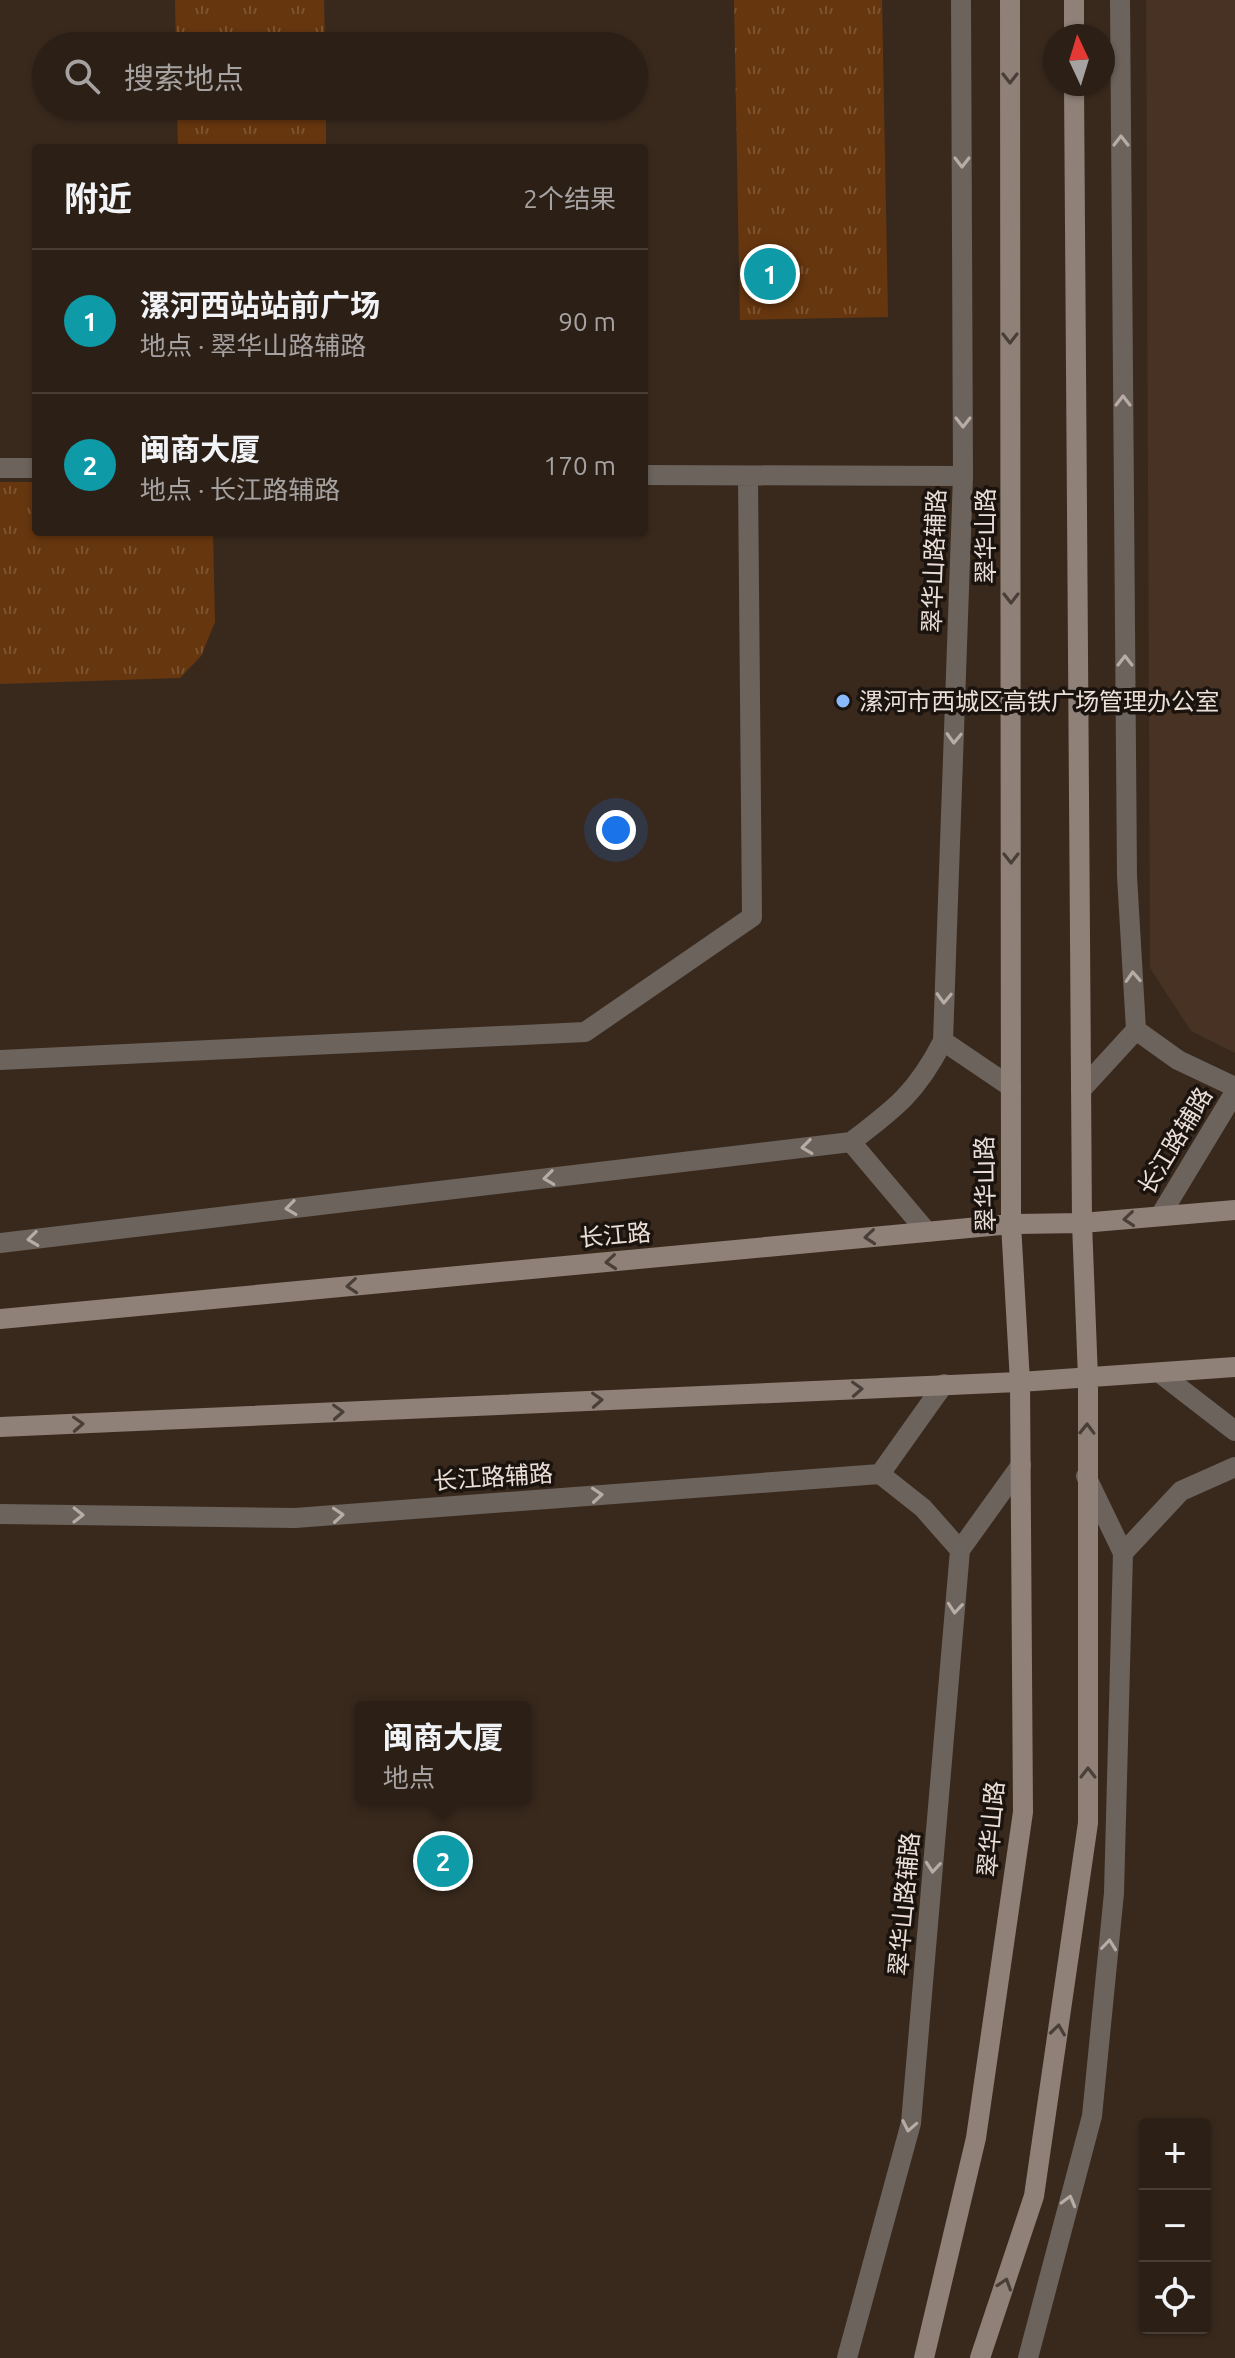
<!DOCTYPE html>
<html lang="zh">
<head>
<meta charset="utf-8">
<style>
	body { margin:0; font-family:Ubuntu,"Noto Sans SC",sans-serif; background:#372c23; color:#f1f3f6 }
	.controls { position:absolute; right:24px; bottom:24px; display:grid; overflow:hidden; border-radius:8px; box-shadow:0 2px 6px #0004 }
	.controls button { width:72px; height:72px; display:grid; place-items:center; padding:0; border:0; border-bottom:2px solid #473d35; background:#2b1f16; color:#f1f3f6; font:40px sans-serif }
	.compass { position:absolute; left:1043px; top:24px; width:72px; height:72px; border-radius:50%; background:#2b1f16; box-shadow:0 2px 6px #0004; rotate:356deg }
	.you { position:absolute; left:616px; top:830px; width:28px; height:28px; margin:-20px; border:6px solid #fff; border-radius:50%; background:#1a73e8; box-shadow:0 0 0 12px #1a73e833 }
	.badge { display:grid; place-items:center; width:52px; height:52px; border-radius:50%; background:#1a73e8; color:#fff; font-size:26px; font-weight:700 }
	.pin { position:absolute; translate:-50% -50%; border:4px solid #fff; box-shadow:0 2px 8px #0006 }
	.popup { position:absolute; left:355px; top:1701px; width:176px; height:104px; box-sizing:border-box; display:grid; place-content:center; border-radius:8px; background:#2b1f16; filter:drop-shadow(0 2px 6px #0005); font-size:26px; white-space:nowrap; color:#a6a2a1 }
	.popup b { font-size:30px; color:#f1f3f6 }
	.popup::after { content:''; position:absolute; left:50%; top:100%; margin-left:-16px; border:16px solid transparent; border-top-color:#2b1f16 }
	.list { margin:0; padding:0; list-style:none }
	h2 { display:flex; justify-content:space-between; align-items:center; height:104px; margin:0; padding:0 32px; font-size:34px }
	h2 small { font-size:26px; font-weight:400; color:#a6a2a1 }
	.list li { display:grid; grid-template-columns:52px 1fr auto; gap:24px; align-items:center; box-sizing:border-box; height:144px; padding:0 32px; border-top:2px solid #473d35 }
	.list b { display:block; font-size:30px; white-space:nowrap }
	.list p { margin:0; font-size:26px; white-space:nowrap; color:#a6a2a1 }
	.list em { font-size:26px; font-style:normal; color:#a6a2a1 }
	.icon { flex:none; width:44px; height:44px; fill:none; stroke:currentColor; stroke-width:2; stroke-linecap:round; stroke-linejoin:round }
	.map { position:relative; flex:none; width:1235px; height:2358px; overflow:hidden }
	.search { position:absolute; background:#2b1f16; box-shadow:0 2px 6px #0004; left:32px; top:32px; width:616px; height:88px; display:flex; align-items:center; gap:20px; box-sizing:border-box; padding:0 28px; border-radius:44px; color:#a6a2a1; font-size:30px }
	.panel { position:absolute; background:#2b1f16; box-shadow:0 2px 6px #0004; left:32px; top:144px; width:616px; height:392px; border-radius:8px }
	.map>svg:first-child { display:block }
</style>
</head>
<body>
<div class="map">
<svg width="1235" height="2358" viewBox="0 0 1235 2358">
	<defs>
		<pattern id="grass-tufts" width="24" height="20" patternUnits="userSpaceOnUse" patternTransform="scale(2)"><rect width="24" height="20" fill="#66360f"/><path d="M3 7l-1-3M5 7V3M7 7l1-3M15 17l-1-3M17 17v-4M19 17l1-3" fill="none" stroke="#7c5331"/></pattern>
	</defs>
	<rect width="100%" height="100%" fill="#39291d"/>
	<path fill="#473223" d="M1146,0H1235V1053L1191,1031L1150,968Z"/>
	<path fill="url(#grass-tufts)" d="M175,0H324L325,46H176Z
		M734,0H882L888,317L740,320Z
		M177,106H326V148H178Z
		M0,482H36V532H213L215,622L201,656L180,678L0,684Z"/>
	<g fill="none" stroke-linecap="round" stroke-linejoin="round">
		<path stroke="#6c635d" stroke-width="20" d="M961,0L963,476L943,1041L1011,1087
			M0,468H36
			M644,475L963,476
			M1136,1030L1178,1060L1235,1087
			M0,1060L585,1032L752,917L748,477
			M1081,1090L1136,1030L1127,876L1120,0
			M851,1142C896,1108 917,1092 943,1041
			M1160,1216L1235,1092
			M0,1243L851,1142L927,1232
			M1160,1373L1235,1431
			M880,1474L923,1508L960,1550
			M0,1514L295,1518L880,1474L944,1384
			M1123,1553L1181,1491L1235,1467
			M847,2358L911,2123L960,1550L1021,1465
			M1028,2358L1092,2116L1114,1893L1123,1553L1086,1476"/>
		<path stroke="#8f8178" stroke-width="20" d="M1074,0V36
			M0,1319L1011,1224L1082,1223L1235,1210
			M0,1427L1020,1382L1235,1367
			M924,2358L976,2138L1023,1812L1020,1382L1011,1224L1010,0
			M980,2358L1034,2196L1088,1823V1378L1082,1223L1074,84"/>
	</g>
	<defs><path id="oneway-chevron" d="M-2-3.5L2.5 0L-2 3.5" fill="none" stroke-width="1.6" stroke-linecap="round" stroke-linejoin="round" transform="scale(2)"/></defs>
	<g stroke="#493f38">
		<use href="#oneway-chevron" transform="translate(1010 78) rotate(90)"/>
		<use href="#oneway-chevron" transform="translate(1010 338) rotate(90)"/>
		<use href="#oneway-chevron" transform="translate(1011 598) rotate(90)"/>
		<use href="#oneway-chevron" transform="translate(1011 858) rotate(90)"/>
		<use href="#oneway-chevron" transform="translate(1129 1219) rotate(175)"/>
		<use href="#oneway-chevron" transform="translate(870 1237) rotate(175)"/>
		<use href="#oneway-chevron" transform="translate(611 1262) rotate(175)"/>
		<use href="#oneway-chevron" transform="translate(352 1286) rotate(175)"/>
		<use href="#oneway-chevron" transform="translate(857 1389) rotate(-3)"/>
		<use href="#oneway-chevron" transform="translate(597 1400) rotate(-3)"/>
		<use href="#oneway-chevron" transform="translate(338 1412) rotate(-3)"/>
		<use href="#oneway-chevron" transform="translate(78 1424) rotate(-3)"/>
		<use href="#oneway-chevron" transform="translate(1087 1429) rotate(-89)"/>
		<use href="#oneway-chevron" transform="translate(1088 1773) rotate(-90)"/>
		<use href="#oneway-chevron" transform="translate(1058 2030) rotate(-82)"/>
		<use href="#oneway-chevron" transform="translate(1005 2284) rotate(-72)"/>
	</g>
	<g stroke="#b8ada6">
		<use href="#oneway-chevron" transform="translate(1121 141) rotate(-90)"/>
		<use href="#oneway-chevron" transform="translate(962 162) rotate(90)"/>
		<use href="#oneway-chevron" transform="translate(1123 401) rotate(-90)"/>
		<use href="#oneway-chevron" transform="translate(963 422) rotate(90)"/>
		<use href="#oneway-chevron" transform="translate(1125 661) rotate(-90)"/>
		<use href="#oneway-chevron" transform="translate(954 738) rotate(92)"/>
		<use href="#oneway-chevron" transform="translate(1133 977) rotate(-93)"/>
		<use href="#oneway-chevron" transform="translate(944 998) rotate(92)"/>
		<use href="#oneway-chevron" transform="translate(807 1147) rotate(173)"/>
		<use href="#oneway-chevron" transform="translate(549 1178) rotate(173)"/>
		<use href="#oneway-chevron" transform="translate(291 1208) rotate(173)"/>
		<use href="#oneway-chevron" transform="translate(33 1239) rotate(173)"/>
		<use href="#oneway-chevron" transform="translate(597 1495) rotate(-4)"/>
		<use href="#oneway-chevron" transform="translate(78 1515) rotate(1)"/>
		<use href="#oneway-chevron" transform="translate(338 1515) rotate(-4)"/>
		<use href="#oneway-chevron" transform="translate(955 1608) rotate(95)"/>
		<use href="#oneway-chevron" transform="translate(933 1867) rotate(95)"/>
		<use href="#oneway-chevron" transform="translate(1109 1945) rotate(-84)"/>
		<use href="#oneway-chevron" transform="translate(909 2126) rotate(101)"/>
		<use href="#oneway-chevron" transform="translate(1069 2201) rotate(-75)"/>
	</g>
	<circle fill="#89bafc" stroke="#1b130e" stroke-width="3" cx="843" cy="701" r="8"/>
	<g text-anchor="middle" dominant-baseline="central" stroke-width="7" stroke-linejoin="round" paint-order="stroke">
		<g font-size="24" fill="#eaded7" stroke="#1b130e">
			<text transform="translate(985 536) rotate(-90)">翠华山路</text>
			<text transform="translate(934 561) rotate(-88)">翠华山路辅路</text>
			<text transform="translate(1175 1141) rotate(-59)">长江路辅路</text>
			<text transform="translate(985 1184) rotate(-91)">翠华山路</text>
			<text transform="translate(615 1235) rotate(-5)">长江路</text>
			<text transform="translate(493 1477) rotate(-4)">长江路辅路</text>
			<text transform="translate(991 1829) rotate(-85)">翠华山路</text>
			<text transform="translate(904 1904) rotate(-85)">翠华山路辅路</text>
		</g>
		<g font-size="24" fill="#eaded7" stroke="#1b130e" text-anchor="start">
			<text x="859" y="701">漯河市西城区高铁广场管理办公室</text>
		</g>
	</g>
</svg>
<div class="controls">
<button>+</button>
<button>−</button>
<button><svg class="icon" aria-label="locate" viewBox="0 0 24 24"><circle cx="12" cy="12" r="6"/><path d="M12 2v4M12 18v4M2 12h4M18 12h4"/></svg></button>
</div>
<svg class="compass" viewBox="-18 -18 36 36"><path d="M0-13l5 13h-10z" fill="#e53935"/><path d="M0 13l5-13h-10z" fill="#a6a2a1"/></svg>
<div class="you"></div>
<div class="pin badge" style="left:770px;top:274px;background:#0f9aa8">1</div>
<div class="pin badge" style="left:443px;top:1861px;background:#0f9aa8">2</div>
<div class="popup"><b>闽商大厦</b>地点</div>
<div class="search"><svg class="icon" aria-label="search" viewBox="0 0 24 24"><circle cx="10" cy="10" r="6"/><path d="M15 15l6 6"/></svg>搜索地点</div>
<section class="panel">
<h2>附近<small>2个结果</small></h2>
<ul class="list">
<li><span class="badge" style="background:#0f9aa8">1</span><div><b>漯河西站站前广场</b><p>地点 · 翠华山路辅路</p></div><em>90 m</em></li>
<li><span class="badge" style="background:#0f9aa8">2</span><div><b>闽商大厦</b><p>地点 · 长江路辅路</p></div><em>170 m</em></li>
</ul>
</section>
</div>
</body>
</html>
